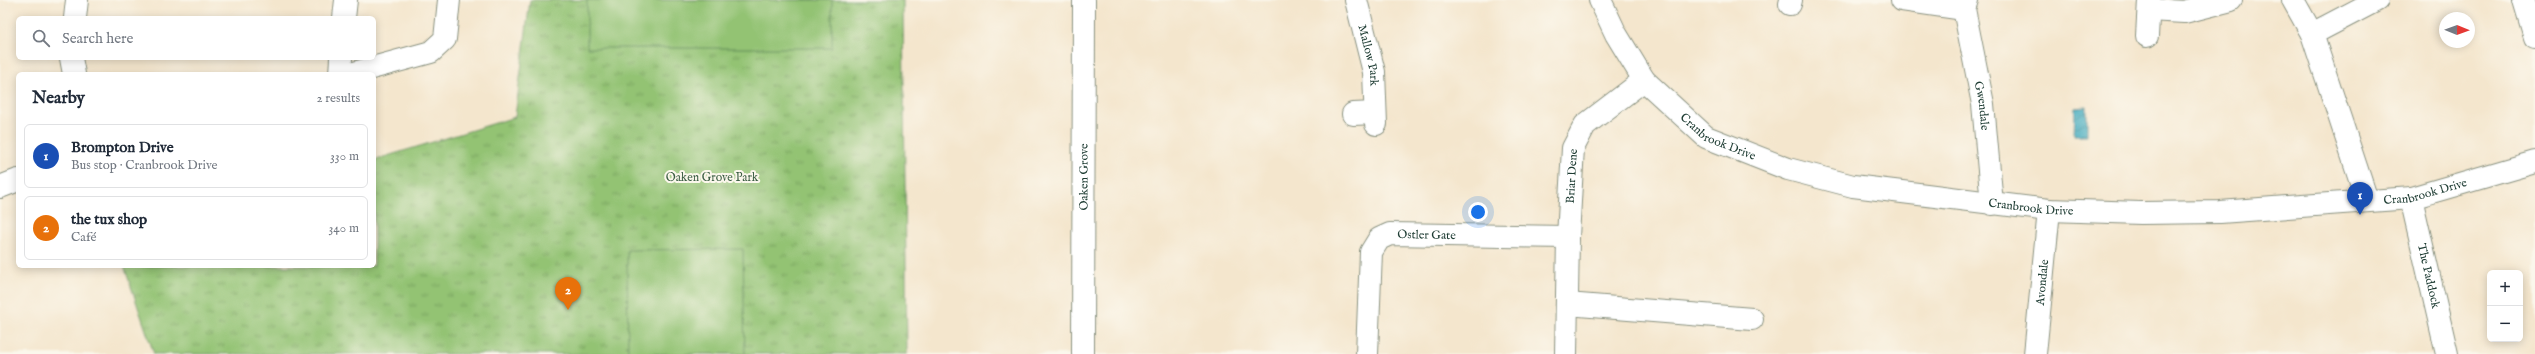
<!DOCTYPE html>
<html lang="en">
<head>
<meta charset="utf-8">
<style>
	body { margin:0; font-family:"IM FELL English",serif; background:#f6f6f7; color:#1f2937 }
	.controls { position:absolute; right:12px; bottom:12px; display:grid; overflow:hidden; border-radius:6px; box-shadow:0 2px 10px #0003 }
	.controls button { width:36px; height:36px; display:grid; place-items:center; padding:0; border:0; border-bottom:1px solid #e0e1e3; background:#fff; color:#1f2937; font:20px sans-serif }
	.compass { position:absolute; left:2439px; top:12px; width:36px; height:36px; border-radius:50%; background:#fff; box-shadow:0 2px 10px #0003; rotate:91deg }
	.you { position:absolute; left:1478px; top:212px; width:14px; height:14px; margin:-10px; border:3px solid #fff; border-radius:50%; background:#1a73e8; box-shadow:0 0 0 6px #1a73e833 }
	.badge { display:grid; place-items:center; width:26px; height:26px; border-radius:50%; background:#d93025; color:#fff; font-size:13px; font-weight:700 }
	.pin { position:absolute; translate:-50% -33px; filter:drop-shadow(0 1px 2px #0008) }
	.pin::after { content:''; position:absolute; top:21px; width:14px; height:12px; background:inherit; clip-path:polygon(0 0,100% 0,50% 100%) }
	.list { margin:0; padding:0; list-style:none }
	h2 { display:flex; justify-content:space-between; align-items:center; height:52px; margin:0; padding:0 16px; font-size:17px }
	h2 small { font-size:13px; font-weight:400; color:#747a83 }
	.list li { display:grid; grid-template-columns:26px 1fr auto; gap:12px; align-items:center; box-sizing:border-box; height:64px; margin:0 8px 8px; padding:0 8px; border:1px solid #e0e1e3; border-radius:6px }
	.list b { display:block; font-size:15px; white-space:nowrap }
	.list p { margin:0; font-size:13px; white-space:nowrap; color:#747a83 }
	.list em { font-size:13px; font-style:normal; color:#747a83 }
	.icon { flex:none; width:22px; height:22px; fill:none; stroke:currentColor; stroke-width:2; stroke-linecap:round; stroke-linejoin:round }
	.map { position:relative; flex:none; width:2535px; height:354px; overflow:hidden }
	.search { position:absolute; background:#fff; box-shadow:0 2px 10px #0003; left:16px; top:16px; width:360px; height:44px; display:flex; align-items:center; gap:10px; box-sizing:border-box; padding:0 14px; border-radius:6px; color:#747a83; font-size:15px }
	.panel { position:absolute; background:#fff; box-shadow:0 2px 10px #0003; left:16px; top:72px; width:360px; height:196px; border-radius:6px }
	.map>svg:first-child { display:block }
</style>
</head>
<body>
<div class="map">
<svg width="2535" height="354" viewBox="0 0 2535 354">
	<defs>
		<pattern id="grass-tufts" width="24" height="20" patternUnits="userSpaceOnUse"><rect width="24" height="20" fill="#93c373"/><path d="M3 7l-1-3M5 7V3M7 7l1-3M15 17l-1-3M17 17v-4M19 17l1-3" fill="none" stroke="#77a05f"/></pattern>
		<pattern id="water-waves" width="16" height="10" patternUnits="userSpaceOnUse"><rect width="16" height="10" fill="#3da9bd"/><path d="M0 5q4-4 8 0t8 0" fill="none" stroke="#338b9a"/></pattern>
	</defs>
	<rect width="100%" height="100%" fill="#fbf7ec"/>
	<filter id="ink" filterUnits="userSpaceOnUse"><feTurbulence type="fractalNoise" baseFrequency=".025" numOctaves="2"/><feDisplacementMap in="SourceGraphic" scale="8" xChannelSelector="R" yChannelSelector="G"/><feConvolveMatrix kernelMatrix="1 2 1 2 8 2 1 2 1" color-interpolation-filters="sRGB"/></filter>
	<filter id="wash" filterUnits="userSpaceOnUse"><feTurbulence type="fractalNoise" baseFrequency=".012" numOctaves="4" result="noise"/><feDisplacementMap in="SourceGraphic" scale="16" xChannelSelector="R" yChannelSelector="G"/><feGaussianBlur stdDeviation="0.9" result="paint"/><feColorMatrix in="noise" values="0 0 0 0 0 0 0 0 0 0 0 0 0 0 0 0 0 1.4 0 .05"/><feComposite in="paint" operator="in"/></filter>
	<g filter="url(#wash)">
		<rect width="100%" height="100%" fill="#f4e6cd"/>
		<path fill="url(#grass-tufts)" stroke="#598054" d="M530,0H903L907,354H154L124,266H374V160L515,117Z"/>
		<path fill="#93c373" stroke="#598054" d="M587,0H832V48H587Z
			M743,249L745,354H628L627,250Z"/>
		<path fill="url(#water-waves)" stroke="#2e7378" d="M2087,106V135H2074L2075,107Z"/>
	</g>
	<g filter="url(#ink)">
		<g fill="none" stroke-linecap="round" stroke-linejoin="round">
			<g stroke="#8a9280" stroke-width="24">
				<g id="minor">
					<path id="s1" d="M1356,0L1374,72L1376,124"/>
					<path id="s2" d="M1600,0L1616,34L1644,80L1706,137L1788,169L1853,186L2049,210L2141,213L2220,212L2411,198L2535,162"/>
					<path d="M1902,0L1964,9"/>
					<path id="s3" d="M1967,0L1964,9L1983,104L1992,204"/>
					<path d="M2293,0L2312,34L2367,200"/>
					<path d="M1790,4L1791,0"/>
					<path d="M2149,10L2184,12L2231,0"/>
					<path d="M75,18L77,0"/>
					<path d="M344,18L346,0"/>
					<path d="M2312,34L2377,0"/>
					<path d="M2147,36L2149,0"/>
					<path d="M71,58L74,74"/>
					<path d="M340,74L341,58"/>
					<path d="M350,74L431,52L445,39L449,0"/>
					<path d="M1353,114L1375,113"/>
					<path d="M0,187L18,180"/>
					<path id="s4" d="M2411,198L2447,354"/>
					<path d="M1567,304L1752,319"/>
					<path id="s5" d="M1083,354L1084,0"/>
					<path id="s6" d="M1367,354L1371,252L1379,239L1390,234L1568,237"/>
					<path id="s7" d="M1566,354L1568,237L1573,148L1585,125L1644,80"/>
					<path id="s8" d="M2035,354L2049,210"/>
				</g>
			</g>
			<g stroke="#8a9280" stroke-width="24">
				<path id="major" d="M2524,0L2535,37"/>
			</g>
			<use href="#minor" stroke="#fff" stroke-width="22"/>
			<use href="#major" stroke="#fff" stroke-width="22"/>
		</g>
	</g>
	<g text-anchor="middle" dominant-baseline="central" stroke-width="4" stroke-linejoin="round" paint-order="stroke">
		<g font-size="12" fill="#1f3d34" stroke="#fbf7ec">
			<text stroke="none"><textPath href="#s1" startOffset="57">Mallow Park</textPath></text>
			<text stroke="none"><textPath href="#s3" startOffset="108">Gwendale</textPath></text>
			<text stroke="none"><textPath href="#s2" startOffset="186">Cranbrook Drive</textPath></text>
			<text stroke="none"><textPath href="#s7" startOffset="178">Briar Dene</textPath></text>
			<text stroke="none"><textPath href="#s5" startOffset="177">Oaken Grove</textPath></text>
			<text stroke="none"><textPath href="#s2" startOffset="906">Cranbrook Drive</textPath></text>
			<text stroke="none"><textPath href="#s2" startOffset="510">Cranbrook Drive</textPath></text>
			<text stroke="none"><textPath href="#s6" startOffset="166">Ostler Gate</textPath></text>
			<text stroke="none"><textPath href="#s4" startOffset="80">The Paddock</textPath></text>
			<text stroke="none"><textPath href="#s8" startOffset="72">Avondale</textPath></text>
		</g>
		<g font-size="12" fill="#3c5e44" stroke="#fbf7ec">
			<text x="712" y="177">Oaken Grove Park</text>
		</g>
	</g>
</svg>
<div class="controls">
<button>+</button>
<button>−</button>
</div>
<svg class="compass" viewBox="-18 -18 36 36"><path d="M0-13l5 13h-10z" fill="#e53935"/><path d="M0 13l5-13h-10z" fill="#747a83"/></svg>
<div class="you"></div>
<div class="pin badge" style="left:2360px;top:215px;background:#1a4fb4">1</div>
<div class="pin badge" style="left:568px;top:310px;background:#e8710a">2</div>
<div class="search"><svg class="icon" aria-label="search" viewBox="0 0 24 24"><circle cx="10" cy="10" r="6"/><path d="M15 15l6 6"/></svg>Search here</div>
<section class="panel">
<h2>Nearby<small>2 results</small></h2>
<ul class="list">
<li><span class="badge" style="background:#1a4fb4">1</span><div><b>Brompton Drive</b><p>Bus stop · Cranbrook Drive</p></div><em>330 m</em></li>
<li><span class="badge" style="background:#e8710a">2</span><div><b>the tux shop</b><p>Café</p></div><em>340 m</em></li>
</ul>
</section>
</div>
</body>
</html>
